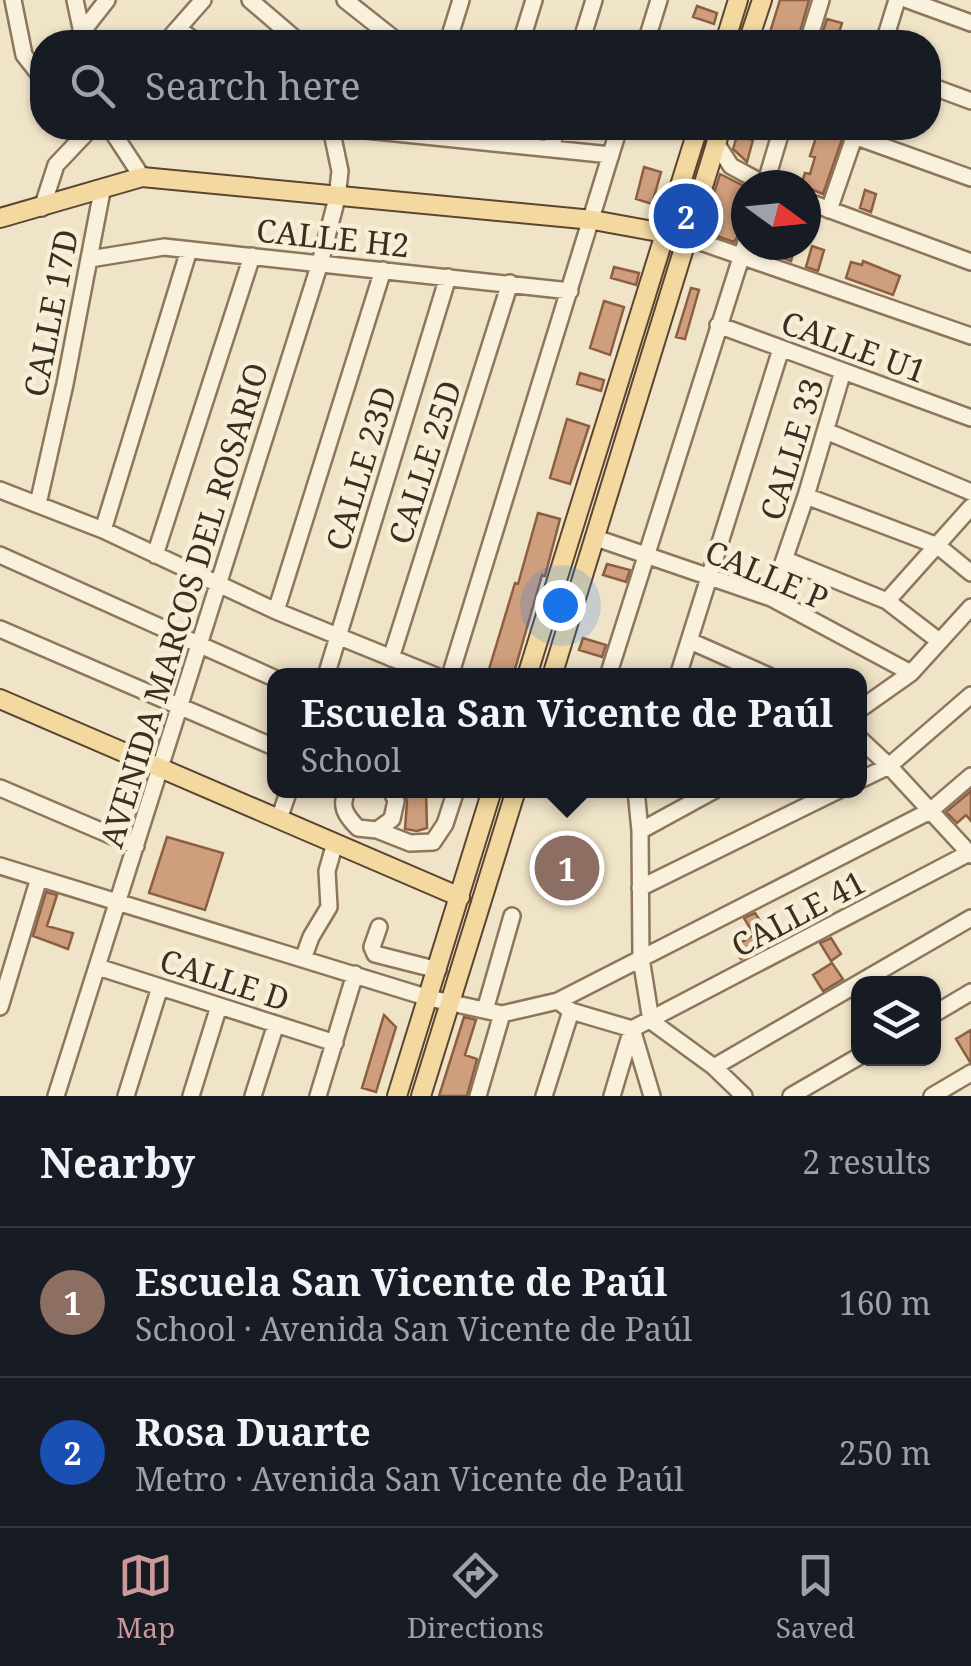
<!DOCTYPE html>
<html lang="en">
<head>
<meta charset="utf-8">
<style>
	body { margin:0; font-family:"Noto Serif",serif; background:#242831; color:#f1f3f6 }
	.controls { position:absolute; right:30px; bottom:30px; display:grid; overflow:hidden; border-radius:20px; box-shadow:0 2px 8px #0004 }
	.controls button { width:90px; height:90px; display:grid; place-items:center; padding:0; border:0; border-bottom:2px solid #363941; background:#171b24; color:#f1f3f6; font:50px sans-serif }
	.compass { position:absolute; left:731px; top:170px; width:90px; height:90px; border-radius:50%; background:#171b24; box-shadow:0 2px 8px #0004; rotate:105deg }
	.you { position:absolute; left:560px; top:605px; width:35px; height:35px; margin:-25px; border:8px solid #fff; border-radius:50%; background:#1a73e8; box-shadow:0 0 0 15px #1a73e833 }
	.badge { display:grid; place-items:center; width:65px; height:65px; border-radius:50%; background:#cc999b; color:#fff; font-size:32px; font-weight:700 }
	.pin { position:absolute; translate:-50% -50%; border:5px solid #fff; box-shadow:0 2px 10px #0006 }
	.popup { position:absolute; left:267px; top:668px; width:600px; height:130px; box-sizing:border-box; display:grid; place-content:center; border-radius:20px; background:#171b24; filter:drop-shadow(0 2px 8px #0005); font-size:32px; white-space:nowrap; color:#9ea1a6 }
	.popup b { font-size:38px; color:#f1f3f6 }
	.popup::after { content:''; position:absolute; left:50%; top:100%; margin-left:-20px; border:20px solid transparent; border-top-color:#171b24 }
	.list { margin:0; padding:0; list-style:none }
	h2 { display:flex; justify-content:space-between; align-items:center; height:130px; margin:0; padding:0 40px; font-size:42px }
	h2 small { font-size:32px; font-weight:400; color:#9ea1a6 }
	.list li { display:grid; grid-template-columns:65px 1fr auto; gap:30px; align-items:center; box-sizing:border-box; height:150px; padding:0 40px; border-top:2px solid #363941 }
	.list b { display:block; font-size:38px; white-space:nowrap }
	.list p { margin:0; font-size:32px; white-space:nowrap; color:#9ea1a6 }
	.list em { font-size:32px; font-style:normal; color:#9ea1a6 }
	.icon { flex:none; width:55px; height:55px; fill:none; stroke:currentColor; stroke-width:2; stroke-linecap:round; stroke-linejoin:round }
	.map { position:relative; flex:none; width:971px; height:1096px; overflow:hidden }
	.search { position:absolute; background:#171b24; box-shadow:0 2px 8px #0004; left:30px; right:30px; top:30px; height:110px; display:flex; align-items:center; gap:25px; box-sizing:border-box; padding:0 35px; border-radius:40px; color:#9ea1a6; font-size:38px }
	.sheet { height:430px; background:#171b24 }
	nav { display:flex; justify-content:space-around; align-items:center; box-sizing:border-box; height:140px; border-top:2px solid #363941; background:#171b24; font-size:28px; color:#9ea1a6 }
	nav a { display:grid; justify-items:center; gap:5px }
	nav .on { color:#cc999b }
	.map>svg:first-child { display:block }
</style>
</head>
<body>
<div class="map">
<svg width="971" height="1096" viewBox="0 0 971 1096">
	<rect width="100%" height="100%" fill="#f0e4c8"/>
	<path fill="#cf9f7d" stroke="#8d5f41" stroke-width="2.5" d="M780,0H809L797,42H767Z
		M697,6L717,13L714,24L693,17Z
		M827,19L842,23L838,36L823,31Z
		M819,128H846L823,194L801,185L805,173L810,174L815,157L810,156Z
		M737,136L753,140L747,162L733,149Z
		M644,167L661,172L652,204L636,199Z
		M720,174L746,187V225L734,242L702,231Z
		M865,190L876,194L871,212L860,208Z
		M757,245H790L795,246L791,261L756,248Z
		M812,246L824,250L818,271L806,267Z
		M863,261L900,276L893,295L846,278L851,262L862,265Z
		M614,267L639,273L636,285L611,278Z
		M691,288L699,290L685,339L676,337Z
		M604,301L624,307L610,355L590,348Z
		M580,373L604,380L601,391L577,384Z
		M567,419L589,426L570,484L550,478Z
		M538,513L560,519L545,576L542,575L513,676H487L515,583L518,584Z
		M607,564L630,570L626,582L603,575Z
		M583,638L606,645L602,657L579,650Z
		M404,790H426L427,828L417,831L405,829L407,802Z
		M971,791V821L966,815L957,823L946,812Z
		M167,837L223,853L205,910L149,893Z
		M46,892L57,895L47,926L73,933L68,949L33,936Z
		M755,913L774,942L741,959L733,947L754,935L744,918Z
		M831,938L841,954L831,961L820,943Z
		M832,963L843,979L823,991L813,975Z
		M384,1015L396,1027L376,1092L362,1088Z
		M464,1017L476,1020L465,1055L477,1059L467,1096H439Z
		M971,1030V1062H970L956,1039Z"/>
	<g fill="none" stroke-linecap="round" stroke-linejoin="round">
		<g stroke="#8d765c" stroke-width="20">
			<path id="minor" d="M13,0L24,55L42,78
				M75,0L82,33
				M250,0L299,42
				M345,0L398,42
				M908,0L971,23
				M178,29L197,42
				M74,42L107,0
				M166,42L203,0
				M448,42L461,0
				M521,42L534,0
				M581,42L594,0
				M646,42L659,0
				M808,42L821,0
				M884,42L897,0
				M928,85L971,101
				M110,128L142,177
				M346,128L611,155
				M854,136L971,178
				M716,143L731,166L766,185
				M551,148L557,128
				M765,185L782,128
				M806,201L971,262
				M42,208L56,165L91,128
				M829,210L857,129
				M686,237L971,336
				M90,259L164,247L570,291
				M718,325L971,418
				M826,431L971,492
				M0,490L103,530L276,611L436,676
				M806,496L938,546L971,573
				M38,504L65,384L102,191
				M103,530L189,250
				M596,538L771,598L911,673
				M0,555L274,678
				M155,555L252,256
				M786,560L887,601L939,641
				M771,598L806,496L843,371
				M887,601L971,507
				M276,611L383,270
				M0,629L274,747
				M690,641L769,676
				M391,658L510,283
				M326,676L448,277
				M450,676L619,128
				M608,676L746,242
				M678,676L781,349
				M860,709L911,673L971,607
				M860,739L889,766L971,855
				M860,780L889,766L971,695
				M0,788L136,846
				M348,790C338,806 347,817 358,828L377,830L392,819L396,801L391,790
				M636,790L640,831L641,958L651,1021L714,1067L744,1096
				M279,819L289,790
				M377,830L410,843L433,842L445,824L456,790
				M640,831L715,790
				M0,866L429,998L502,1014L558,1001L930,811L971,776
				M640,888L839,790
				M379,927L372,947L375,954L438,970
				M303,959L311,937L329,907L327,871L335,843
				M98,967L335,1043
				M558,1001L571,1011L632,1029L652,1096
				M0,1007L39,878
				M485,1010L512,916
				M934,1014L971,992
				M714,1067L971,918
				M56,1096L320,263L337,198L340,171L331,128
				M126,1096L160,987
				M191,1096L219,1006
				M253,1096L276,1024
				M318,1096L355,974
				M478,1096L502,1014
				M544,1096L571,1011
				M612,1096L632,1029L971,852
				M791,1096L858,1057
				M932,1096L971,1073"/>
		</g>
		<g stroke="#5b4430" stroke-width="22">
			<path id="major" d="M725,42L738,0
				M748,42L762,0
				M0,218L142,177L593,220L686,237
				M527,676L698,128
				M552,676L721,128
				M0,699L460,897
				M397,1096L492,790
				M421,1096L516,790"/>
		</g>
		<use href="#minor" stroke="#faf1dc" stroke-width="15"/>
		<use href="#major" stroke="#f3d9a0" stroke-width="18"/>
	</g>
	<g text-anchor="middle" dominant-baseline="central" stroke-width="9" stroke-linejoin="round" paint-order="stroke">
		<g font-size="32" fill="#3d2e20" stroke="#f7eed8">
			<text transform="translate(333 237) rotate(6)">CALLE H2</text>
			<text transform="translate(50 313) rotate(-79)">CALLE 17D</text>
			<text transform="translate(854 346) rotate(20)">CALLE U1</text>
			<text transform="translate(791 449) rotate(-73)">CALLE 33</text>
			<text transform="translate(424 462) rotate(-72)">CALLE 25D</text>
			<text transform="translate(360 468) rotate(-73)">CALLE 23D</text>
			<text transform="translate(767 574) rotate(23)">CALLE P</text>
			<text transform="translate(183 605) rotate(-73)">AVENIDA MARCOS DEL ROSARIO</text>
			<text transform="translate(798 913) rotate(-28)">CALLE 41</text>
			<text transform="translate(225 979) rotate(18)">CALLE D</text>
		</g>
	</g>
</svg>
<div class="controls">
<button><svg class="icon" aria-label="layers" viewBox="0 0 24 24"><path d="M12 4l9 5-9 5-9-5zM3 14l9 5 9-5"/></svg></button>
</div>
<svg class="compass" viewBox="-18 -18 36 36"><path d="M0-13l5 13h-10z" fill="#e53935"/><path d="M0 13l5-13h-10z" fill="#9ea1a6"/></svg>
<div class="you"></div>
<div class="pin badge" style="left:567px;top:868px;background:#8d6e63">1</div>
<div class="popup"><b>Escuela San Vicente de Paúl</b>School</div>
<div class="pin badge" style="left:686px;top:216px;background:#1a4fb4">2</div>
<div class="search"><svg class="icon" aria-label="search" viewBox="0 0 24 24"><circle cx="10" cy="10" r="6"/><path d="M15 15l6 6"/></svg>Search here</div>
</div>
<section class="sheet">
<h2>Nearby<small>2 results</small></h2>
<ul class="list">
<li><span class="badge" style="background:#8d6e63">1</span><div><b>Escuela San Vicente de Paúl</b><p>School · Avenida San Vicente de Paúl</p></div><em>160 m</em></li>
<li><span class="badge" style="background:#1a4fb4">2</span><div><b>Rosa Duarte</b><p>Metro · Avenida San Vicente de Paúl</p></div><em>250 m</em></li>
</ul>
</section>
<nav>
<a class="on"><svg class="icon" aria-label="map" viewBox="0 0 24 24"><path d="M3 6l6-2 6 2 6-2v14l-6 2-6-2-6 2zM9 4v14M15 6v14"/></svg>Map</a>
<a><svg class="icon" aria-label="directions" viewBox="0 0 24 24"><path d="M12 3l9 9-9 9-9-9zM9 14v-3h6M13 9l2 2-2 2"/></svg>Directions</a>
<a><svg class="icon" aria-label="saved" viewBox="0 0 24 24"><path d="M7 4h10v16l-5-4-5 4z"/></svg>Saved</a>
</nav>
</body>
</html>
